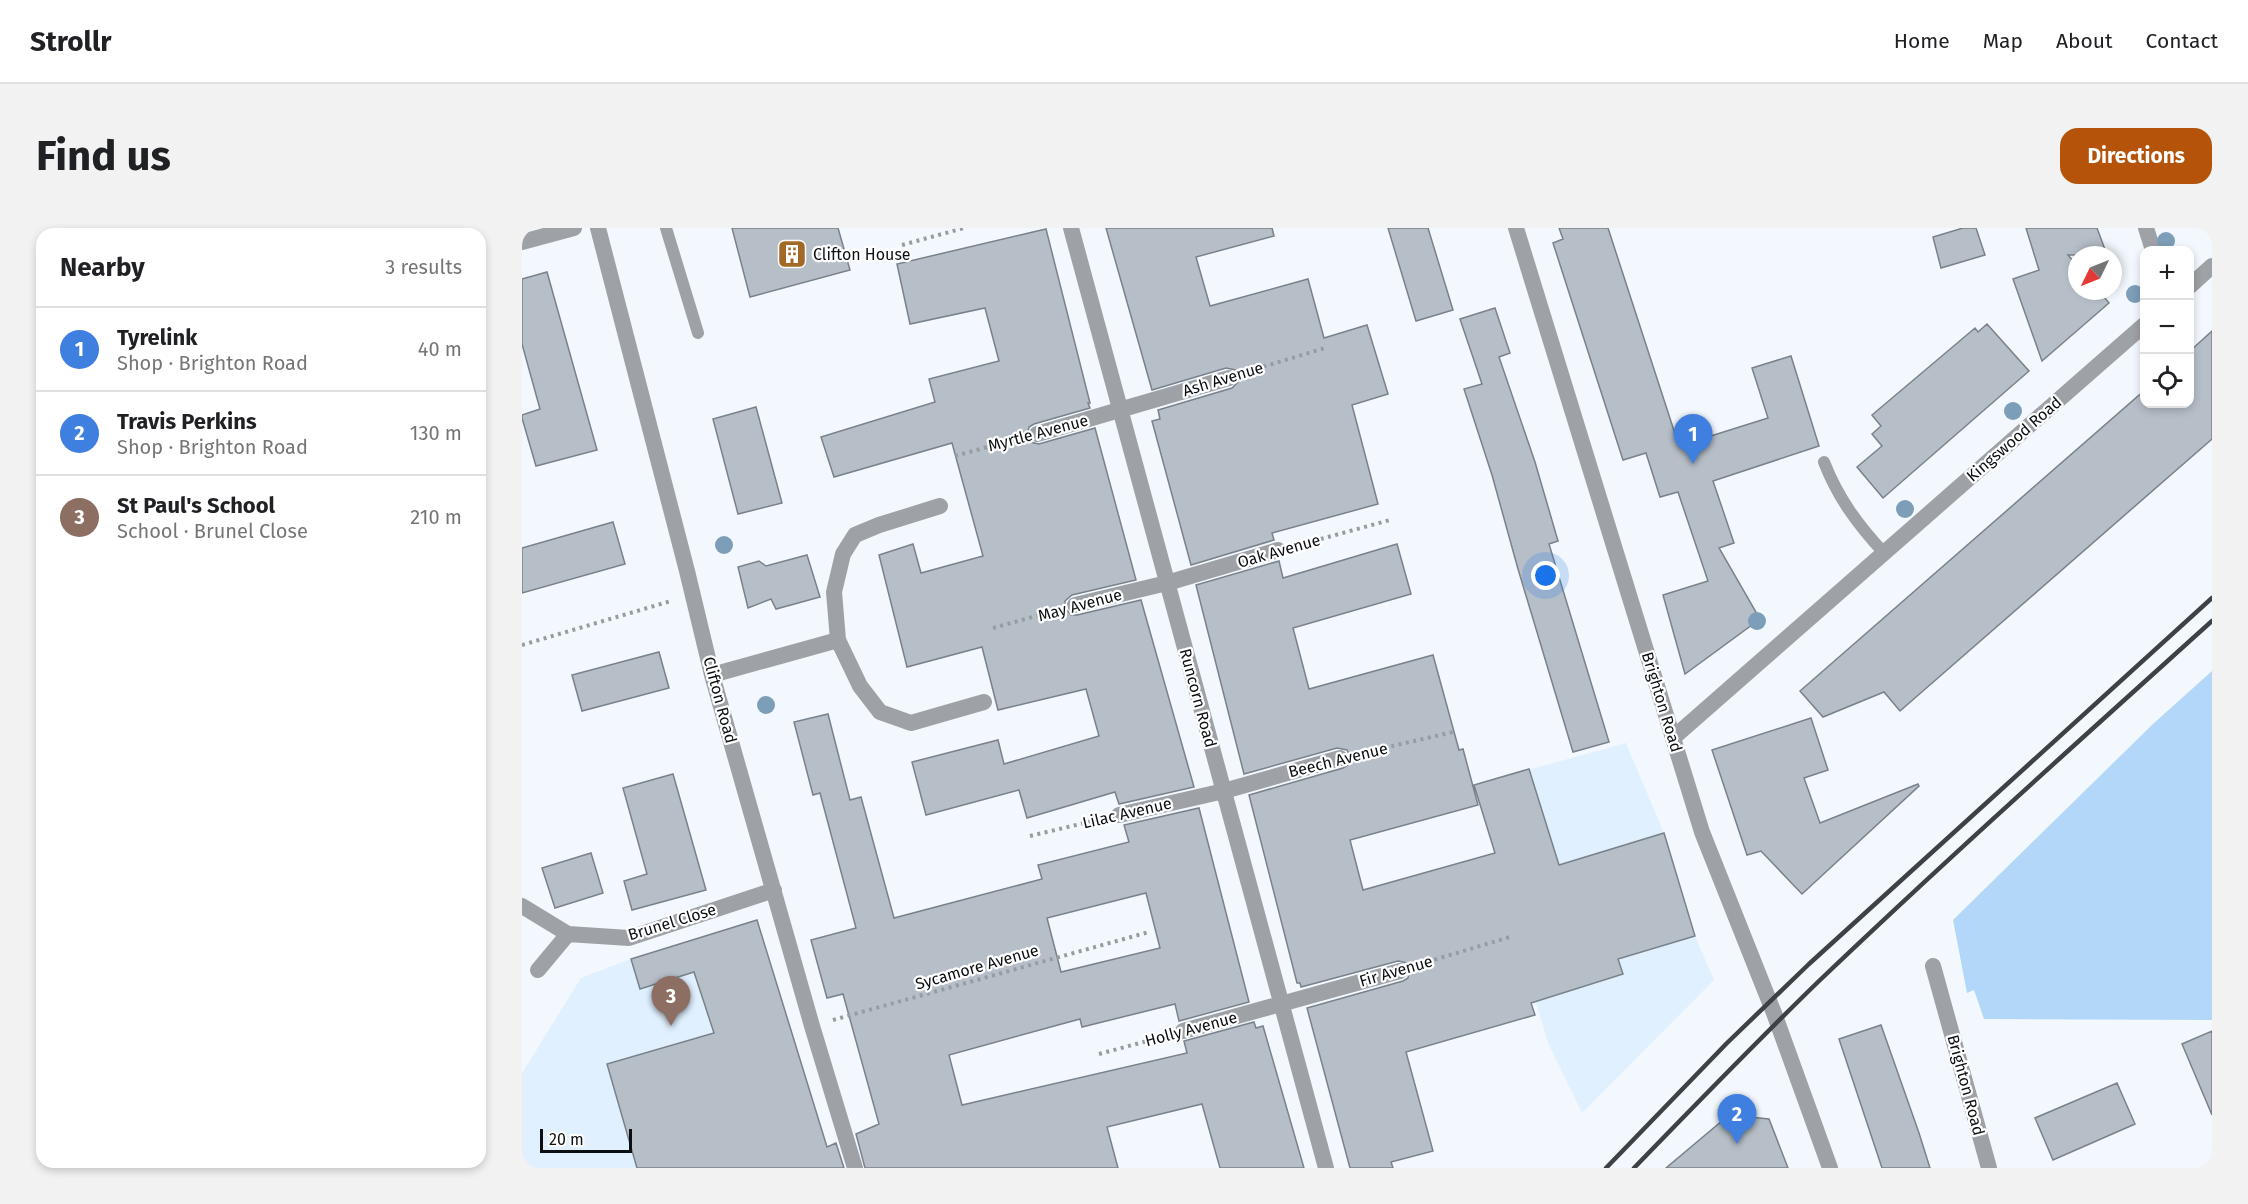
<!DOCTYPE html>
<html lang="en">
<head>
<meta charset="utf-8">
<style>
	body { margin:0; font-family:"Fira Sans",sans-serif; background:#f2f2f2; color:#202124 }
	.controls { position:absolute; right:18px; top:18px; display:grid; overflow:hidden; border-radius:12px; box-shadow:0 3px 9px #0003 }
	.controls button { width:54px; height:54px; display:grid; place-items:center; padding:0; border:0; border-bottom:2px solid #e0e0e0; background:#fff; color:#202124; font:30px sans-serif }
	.compass { position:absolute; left:1546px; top:18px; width:54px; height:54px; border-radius:50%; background:#fff; box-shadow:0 3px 9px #0003; rotate:227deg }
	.scale { position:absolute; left:18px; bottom:15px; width:92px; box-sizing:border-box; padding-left:6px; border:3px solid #0c0f12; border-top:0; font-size:16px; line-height:21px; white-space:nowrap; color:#0c0f12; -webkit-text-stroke:4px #fff; paint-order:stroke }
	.you { position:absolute; left:1024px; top:348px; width:21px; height:21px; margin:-15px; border:4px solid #fff; border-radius:50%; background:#1a73e8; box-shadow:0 0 0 9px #1a73e833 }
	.badge { display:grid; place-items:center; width:39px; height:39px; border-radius:50%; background:#b45309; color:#fff; font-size:20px; font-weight:700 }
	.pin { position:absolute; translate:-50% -50px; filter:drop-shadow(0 2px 3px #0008) }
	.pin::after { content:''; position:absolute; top:32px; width:21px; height:18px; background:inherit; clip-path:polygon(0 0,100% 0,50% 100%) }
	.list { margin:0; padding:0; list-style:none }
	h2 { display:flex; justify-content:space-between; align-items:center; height:78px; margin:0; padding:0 24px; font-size:26px }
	h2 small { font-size:20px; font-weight:400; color:#757577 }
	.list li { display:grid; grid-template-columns:39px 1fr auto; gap:18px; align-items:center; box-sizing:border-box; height:84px; padding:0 24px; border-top:2px solid #e0e0e0 }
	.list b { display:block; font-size:22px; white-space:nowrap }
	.list p { margin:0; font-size:20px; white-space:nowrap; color:#757577 }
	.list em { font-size:20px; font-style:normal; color:#757577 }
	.icon { flex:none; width:33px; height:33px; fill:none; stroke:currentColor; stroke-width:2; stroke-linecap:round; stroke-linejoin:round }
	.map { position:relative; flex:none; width:1690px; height:940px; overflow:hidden; border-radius:18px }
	header { display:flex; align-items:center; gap:36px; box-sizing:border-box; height:84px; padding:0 30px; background:#fff; border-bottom:2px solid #e0e0e0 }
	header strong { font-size:28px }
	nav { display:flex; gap:33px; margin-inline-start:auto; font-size:21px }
	.intro { display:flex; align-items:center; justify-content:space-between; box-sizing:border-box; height:144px; padding:0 36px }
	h1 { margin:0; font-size:42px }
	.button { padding:15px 27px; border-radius:18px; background:#b45309; color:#fff; font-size:21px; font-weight:700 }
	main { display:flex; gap:36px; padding:0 36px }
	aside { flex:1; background:#fff; border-radius:18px; box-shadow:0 3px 9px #0003 }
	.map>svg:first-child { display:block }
</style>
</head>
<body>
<header>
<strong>Strollr</strong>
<nav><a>Home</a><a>Map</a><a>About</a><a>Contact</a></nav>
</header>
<div class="intro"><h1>Find us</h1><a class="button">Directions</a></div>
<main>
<aside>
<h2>Nearby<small>3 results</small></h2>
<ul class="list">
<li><span class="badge" style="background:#3f7fe0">1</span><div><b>Tyrelink</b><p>Shop · Brighton Road</p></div><em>40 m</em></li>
<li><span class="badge" style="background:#3f7fe0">2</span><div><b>Travis Perkins</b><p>Shop · Brighton Road</p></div><em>130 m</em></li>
<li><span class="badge" style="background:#8d6e63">3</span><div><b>St Paul's School</b><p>School · Brunel Close</p></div><em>210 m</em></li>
</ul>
</aside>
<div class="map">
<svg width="1690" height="940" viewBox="0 0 1690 940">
	<rect width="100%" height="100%" fill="#f2f8fd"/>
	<path fill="#e0f0ff" d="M1104,515L1142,605L1173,708L1192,752L1060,885L1026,815L1005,744L955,556Z
		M235,692L293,878L309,940H0V845L59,750L109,731Z"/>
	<path fill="#b3d7f8" d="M1690,443V792L1462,791L1452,762L1445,765L1431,692L1632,495Z"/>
	<path fill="#b6bfc8" stroke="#79828a" stroke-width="1.5" fill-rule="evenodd" d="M210,0H316L328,42L228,69Z
		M584,0H750L752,8L674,29L688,78L786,51L802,110L845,97L866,166L830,177L856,276L750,305L752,312L669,337L630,193L638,191L636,182L710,160L717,153V148L714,142L704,140L630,162Z
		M866,0H906L931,82L894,93Z
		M1037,0H1086L1157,218L1246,190L1230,140L1269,128L1297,218L1191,253L1212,315L1197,320L1238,391L1163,446L1141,367L1186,353L1156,264L1138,269L1124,225L1101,232L1031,15L1041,11Z
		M1441,0H1454L1463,27L1419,40L1411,9Z
		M1504,0H1575L1585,27H1546L1555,37V63H1577L1587,75L1520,133L1491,51L1517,42Z
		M524,1L568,175H566L568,180L512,196L507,199L505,208L508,214L517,216L573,200L614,352L550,367L543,373V380L549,387H555L619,372L672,559L597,576L593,564L505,590L497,562L404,587L390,534L476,512L482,536L577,508L564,461L476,482L460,419L385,439L357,327L391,316L399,345L461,328L430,215L312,249L299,209L413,174L407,151L477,133L463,80L388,96L375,36Z
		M25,44L75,222L14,238L0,190V187L18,181L0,116V51Z
		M973,80L988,125L977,129L1013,234L1036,313L1027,316L1087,514L1051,524L996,341L970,247L942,161L960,156L938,91Z
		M1465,96L1507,143L1361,270L1335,239L1360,218L1350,206L1359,198L1350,187L1453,100L1456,104Z
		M1690,103V211L1378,483L1362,464L1301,489L1278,463L1623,162V176H1668V123Z
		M234,179L260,275L216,286L191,191Z
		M91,294L103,336L0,365V320Z
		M875,316L889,366L771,400L787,461L911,427L937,522L941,521L956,577L828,612L841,662L973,625L952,557L1007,541L1037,637L1142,605L1173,708L1096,731L1101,746L1009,775L1013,787L884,824L911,923L869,934L871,940H828L785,780L881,753L886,750L888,741L885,735L876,733L779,759L778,755H775L727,567L821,540L826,537L828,528L825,522L815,520L722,546L674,357L757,333L761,350Z
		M285,327L298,369L254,381L249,371L226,380L216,339L237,333L244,338Z
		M137,424L147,460L60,483L50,447Z
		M306,486L328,572L339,569L372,690L520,651L516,637L607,614L602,597L677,580L727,774L657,793L653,776L560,799L558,791L427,827L440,877L665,825L662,813L732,794L734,800L741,798L782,940H698L680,876L585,899L596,940H343L334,906L357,896L321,766L305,770L289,712L334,700L298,565L291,567L272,494ZM624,665L638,720L539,744L525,690Z
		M1289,490L1306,542L1282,550L1298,595L1396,556L1397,558L1280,666L1239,623L1225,627L1190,522Z
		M151,546L184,662L110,682L102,653L125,646L101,560Z
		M69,625L81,665L33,680L20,640Z
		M235,692L305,919L314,915L322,940H115L85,836L192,805L172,744L118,761L109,731Z
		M1359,797L1397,905L1408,940H1360L1317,811Z
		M1690,803V887L1660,816Z
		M1595,855L1613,896L1531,932L1513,890Z
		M1207,887L1247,891L1266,940H1144Z"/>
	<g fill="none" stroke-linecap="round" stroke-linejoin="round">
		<path stroke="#979ca0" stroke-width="4" stroke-dasharray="3 4.5" stroke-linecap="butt" d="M380,17L442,0
			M727,143L803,120
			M433,228L494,211
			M777,317L868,292
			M471,400L532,383
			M0,417L149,373
			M840,525L931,504
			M508,608L575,592
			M898,736L988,709
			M311,792L627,704
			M577,826L640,809"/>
		<path stroke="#9ea2a6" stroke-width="12" d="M144,0L176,105
			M1302,234C1316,270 1336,297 1362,325"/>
		<path stroke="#9ea2a6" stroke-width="16" d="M76,0L165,343L190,447L290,798L333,940
			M549,0L804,940
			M1624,0L1631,22
			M0,14L52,0
			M1668,58L1690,38
			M515,206L707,150
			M418,278L357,297L333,307L321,326L312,364L316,412L338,458L358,484L389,495L462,474
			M553,377L645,355L756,322
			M190,447L316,412
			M1151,510L1622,97
			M597,587L702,563L818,530
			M0,678L46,706L107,710L252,662
			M1411,738L1467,940
			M16,742L46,706
			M661,803L878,743"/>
		<path stroke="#9ea2a6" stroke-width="16" d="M994,0L1180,604L1252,785L1308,940"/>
		<path stroke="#3e4145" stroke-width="4.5" d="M1084,940L1205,815L1287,736L1690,370
			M1112,940C1173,877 1234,814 1297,753C1426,630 1558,512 1690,393"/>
	</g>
	<g fill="#7d9eb8">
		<circle cx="1644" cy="13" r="9"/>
		<circle cx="1613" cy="66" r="9"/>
		<circle cx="1491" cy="183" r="9"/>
		<circle cx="1383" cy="281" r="9"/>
		<circle cx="202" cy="317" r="9"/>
		<circle cx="1235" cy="393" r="9"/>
		<circle cx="244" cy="477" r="9"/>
	</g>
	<defs>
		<g id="building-square" transform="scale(1.5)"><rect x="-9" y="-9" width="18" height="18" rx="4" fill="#a16826" stroke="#fff"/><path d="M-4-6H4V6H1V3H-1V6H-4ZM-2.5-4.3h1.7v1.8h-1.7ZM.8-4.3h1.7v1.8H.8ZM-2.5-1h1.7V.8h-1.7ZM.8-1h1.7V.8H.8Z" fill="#fff"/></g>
	</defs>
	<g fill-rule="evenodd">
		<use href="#building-square" x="270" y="26"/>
	</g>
	<g text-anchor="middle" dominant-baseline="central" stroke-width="4.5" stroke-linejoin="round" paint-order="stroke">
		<g font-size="16" fill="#0c0f12" stroke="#fff" text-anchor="start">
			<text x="291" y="26">Clifton House</text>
		</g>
		<g font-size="16" fill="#0c0f12" stroke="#fff">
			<text transform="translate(701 151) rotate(-17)">Ash Avenue</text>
			<text transform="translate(516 205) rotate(-15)">Myrtle Avenue</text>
			<text transform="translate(1492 211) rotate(-41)">Kingswood Road</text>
			<text transform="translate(757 323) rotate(-16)">Oak Avenue</text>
			<text transform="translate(558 377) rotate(-15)">May Avenue</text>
			<text transform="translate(676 470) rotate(75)">Runcorn Road</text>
			<text transform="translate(198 472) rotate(75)">Clifton Road</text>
			<text transform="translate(1140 474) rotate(73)">Brighton Road</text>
			<text transform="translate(816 532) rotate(-14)">Beech Avenue</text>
			<text transform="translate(605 585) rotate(-13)">Lilac Avenue</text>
			<text transform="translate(150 694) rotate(-17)">Brunel Close</text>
			<text transform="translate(455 739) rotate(-16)">Sycamore Avenue</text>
			<text transform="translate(874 743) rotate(-16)">Fir Avenue</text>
			<text transform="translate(669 801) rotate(-15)">Holly Avenue</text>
			<text transform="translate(1444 857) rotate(75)">Brighton Road</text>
		</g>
	</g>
</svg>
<div class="controls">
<button>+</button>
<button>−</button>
<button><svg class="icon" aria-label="locate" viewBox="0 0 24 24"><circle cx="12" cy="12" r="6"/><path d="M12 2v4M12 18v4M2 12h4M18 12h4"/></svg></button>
</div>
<svg class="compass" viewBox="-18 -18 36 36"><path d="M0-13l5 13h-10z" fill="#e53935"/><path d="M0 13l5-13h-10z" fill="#757577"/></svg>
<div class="scale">20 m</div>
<div class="you"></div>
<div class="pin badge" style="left:1171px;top:236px;background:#3f7fe0">1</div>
<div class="pin badge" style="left:1215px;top:916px;background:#3f7fe0">2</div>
<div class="pin badge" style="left:149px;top:798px;background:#8d6e63">3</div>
</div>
</main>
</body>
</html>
